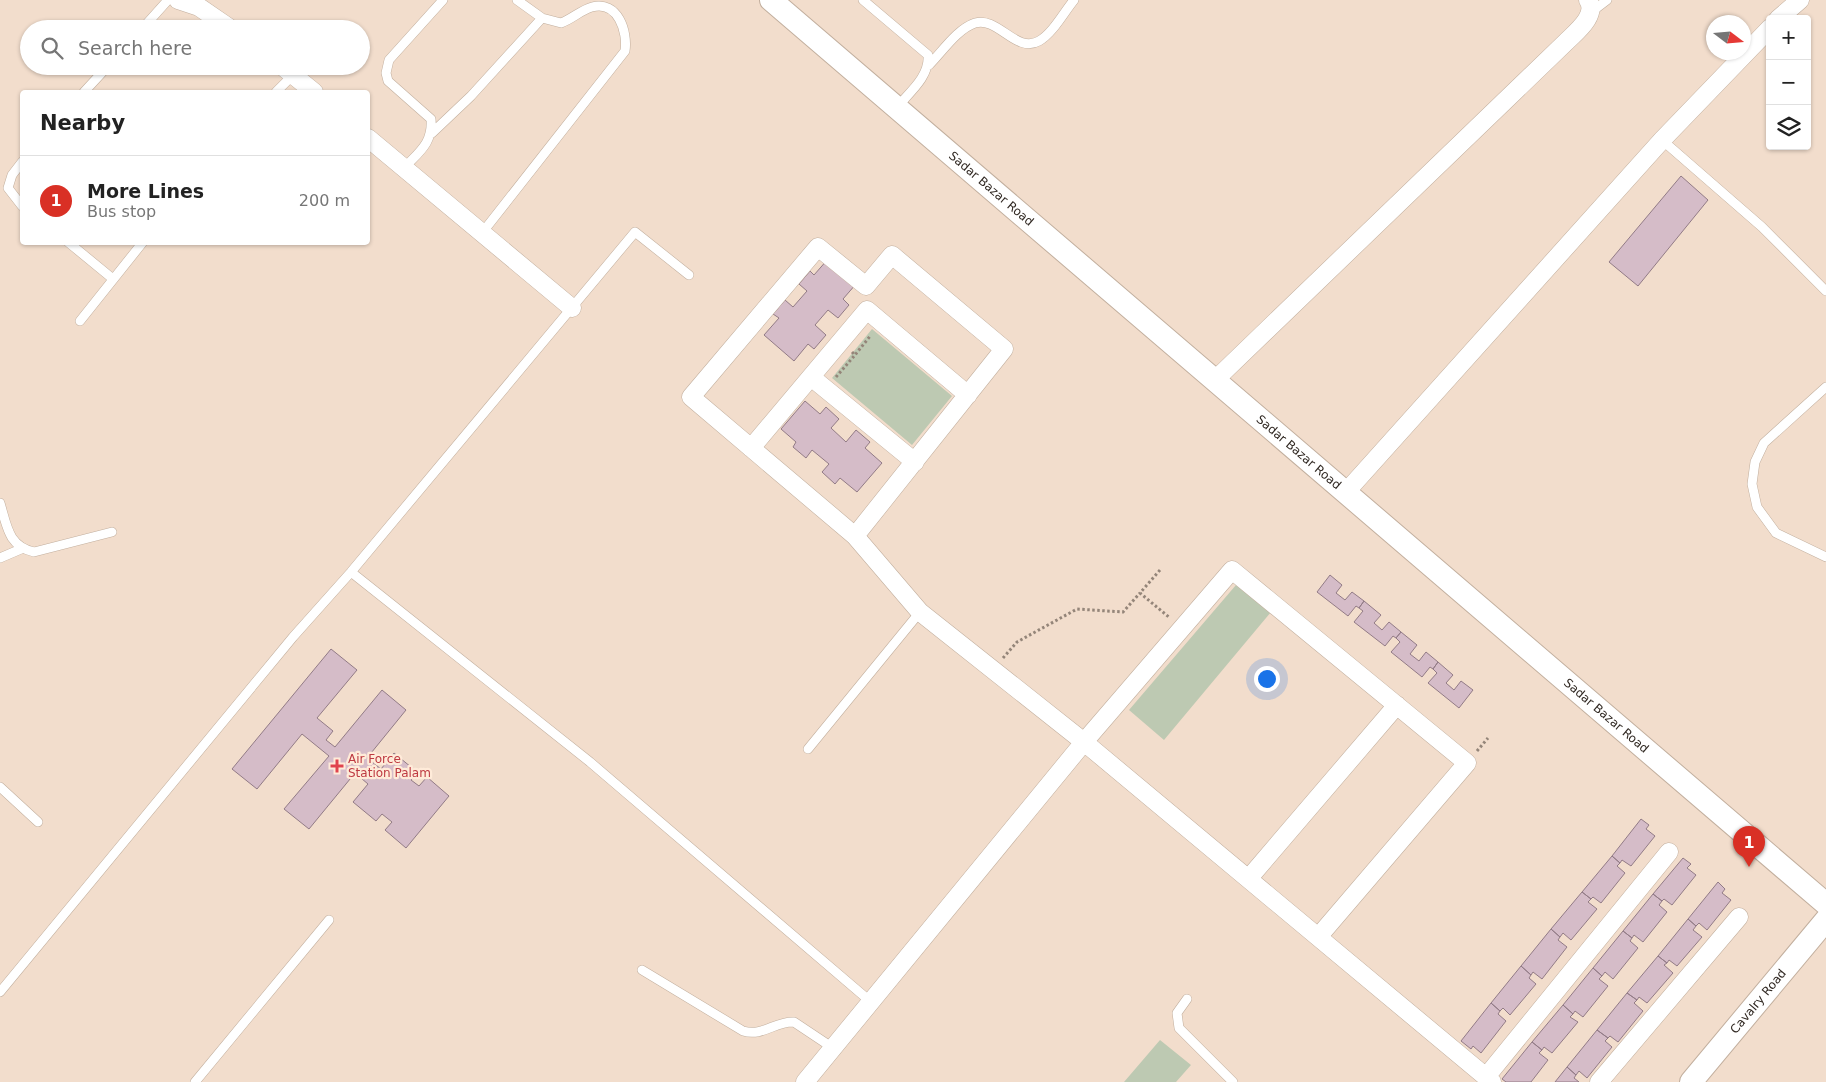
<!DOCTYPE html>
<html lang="en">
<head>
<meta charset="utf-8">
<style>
	body { margin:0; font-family:"DejaVu Sans",sans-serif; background:#f6f6f6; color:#222 }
	.controls { position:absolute; right:15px; top:15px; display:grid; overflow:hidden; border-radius:5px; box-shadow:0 1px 4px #0004 }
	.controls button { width:45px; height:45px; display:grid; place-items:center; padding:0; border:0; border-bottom:1px solid #e0e0e0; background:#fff; color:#222; font:25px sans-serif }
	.compass { position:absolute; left:1706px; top:15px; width:45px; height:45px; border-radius:50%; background:#fff; box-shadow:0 1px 4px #0004; rotate:106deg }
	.you { position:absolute; left:1266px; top:678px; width:18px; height:18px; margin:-12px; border:4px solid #fff; border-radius:50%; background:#1a73e8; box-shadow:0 0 0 8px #1a73e833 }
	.badge { display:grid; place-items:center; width:32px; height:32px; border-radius:50%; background:#d93025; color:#fff; font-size:16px; font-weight:700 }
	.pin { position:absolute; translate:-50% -41px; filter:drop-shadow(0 1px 2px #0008) }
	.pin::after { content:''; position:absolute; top:26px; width:18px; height:15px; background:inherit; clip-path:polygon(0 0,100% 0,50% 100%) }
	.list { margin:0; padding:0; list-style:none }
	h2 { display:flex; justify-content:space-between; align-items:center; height:65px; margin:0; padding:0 20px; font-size:21px }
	h2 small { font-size:16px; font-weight:400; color:#767676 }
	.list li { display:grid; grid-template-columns:32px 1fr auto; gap:15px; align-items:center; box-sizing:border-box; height:90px; padding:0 20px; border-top:1px solid #e0e0e0 }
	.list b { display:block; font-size:19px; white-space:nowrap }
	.list p { margin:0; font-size:16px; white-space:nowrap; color:#767676 }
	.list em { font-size:16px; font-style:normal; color:#767676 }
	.icon { flex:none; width:28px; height:28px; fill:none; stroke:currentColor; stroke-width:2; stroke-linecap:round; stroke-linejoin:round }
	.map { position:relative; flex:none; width:1826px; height:1082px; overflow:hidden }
	.search { position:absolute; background:#fff; box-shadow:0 1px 4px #0004; left:20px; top:20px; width:350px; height:55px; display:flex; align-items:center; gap:12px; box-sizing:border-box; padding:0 18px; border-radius:28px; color:#767676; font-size:19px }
	.panel { position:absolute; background:#fff; box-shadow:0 1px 4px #0004; left:20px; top:90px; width:350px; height:155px; border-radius:5px }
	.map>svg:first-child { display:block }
</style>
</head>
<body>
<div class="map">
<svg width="1826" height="1082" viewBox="0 0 1826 1082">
	<rect width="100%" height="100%" fill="#f2ddcc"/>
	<path fill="#bdc9b2" d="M872,329L952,396L912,445L832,378Z
		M1236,585L1271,612L1164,740L1129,710Z
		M1160,1040L1191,1065L1176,1082H1124Z"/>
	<path fill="#d5bcc8" stroke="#927b86" d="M1681,176L1708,200L1638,286L1609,262Z
		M828,259L856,284L843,299L849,305L838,318L828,310L815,325L826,335L814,349L808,344L794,361L764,335L779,318L773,314L785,300L793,307L807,291L799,284L810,271L814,275Z
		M805,401L820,414L826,407L839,419L831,428L846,442L856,430L870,442L865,448L882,463L857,492L840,478L835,484L822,472L829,464L812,450L806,458L793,447L796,442L781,429Z
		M1330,575L1342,585L1336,593L1345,600L1352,592L1364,601L1359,608L1356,606L1348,616L1317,592Z
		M1364,601L1381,615L1374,623L1382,630L1389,622L1401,632L1396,638L1393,636L1385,646L1354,622L1363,611L1359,608Z
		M1401,632L1417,645L1410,654L1419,661L1426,652L1438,662L1433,669L1430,667L1422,677L1391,652L1400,642L1396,638Z
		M331,649L357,670L317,718L333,731L326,740L335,747L382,690L406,710L367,758L381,769L394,753L417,772L411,780L419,786L427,777L449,796L406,848L385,830L392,822L382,814L376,821L353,802L368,784L355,773L309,829L284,809L329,756L302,734L257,789L232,769Z
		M1438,662L1453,675L1446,683L1454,690L1461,681L1473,690L1459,708L1428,683L1437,673L1433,669Z
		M1641,819L1649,825L1646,829L1655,836L1631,866L1622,860L1620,863L1612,856Z
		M1612,856L1620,863L1617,866L1625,873L1601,903L1593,897L1591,899L1582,892Z
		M1683,858L1691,864L1687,868L1696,875L1672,905L1664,899L1662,901L1653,894Z
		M1718,882L1725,889L1722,893L1731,900L1707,930L1699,923L1696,926L1688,919Z
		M1582,892L1591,899L1588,902L1597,909L1571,940L1563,933L1560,937L1551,929Z
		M1653,894L1662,901L1659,905L1667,912L1643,942L1634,935L1632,938L1623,931Z
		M1688,919L1696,926L1693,930L1702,937L1677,966L1669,960L1667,963L1658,956Z
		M1551,929L1560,937L1558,940L1567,947L1542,979L1533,972L1531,975L1521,966Z
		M1623,931L1632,938L1630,941L1638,948L1613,979L1605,972L1602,976L1593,968Z
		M1658,956L1667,963L1664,965L1673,973L1647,1003L1639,997L1637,1000L1627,993Z
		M1521,966L1531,975L1529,978L1536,984L1510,1015L1503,1008L1500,1011L1491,1003Z
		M1593,968L1602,976L1599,979L1608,986L1583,1017L1575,1011L1573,1014L1563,1005Z
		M1627,993L1637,1000L1634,1003L1643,1011L1618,1042L1610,1036L1608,1038L1597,1030Z
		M1491,1003L1500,1011L1498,1014L1506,1021L1481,1053L1473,1046L1471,1049L1461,1041Z
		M1563,1005L1573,1014L1570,1017L1578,1022L1552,1053L1544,1047L1542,1050L1532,1042Z
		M1597,1030L1608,1038L1605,1041L1612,1047L1587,1078L1579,1071L1576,1075L1567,1067Z
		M1532,1042L1542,1050L1539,1053L1548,1060L1531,1082H1506L1502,1079Z
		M1567,1067L1576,1075L1574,1078L1579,1082H1555Z"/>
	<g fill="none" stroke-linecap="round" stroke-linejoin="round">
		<g stroke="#c2af9e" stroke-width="10">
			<path id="service" d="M863,0L928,55C930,76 910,92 897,107
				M1590,13L1607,0
				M142,29L168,0
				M929,65C942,52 957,29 975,23C998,16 1016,54 1039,41C1053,33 1064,12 1074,0
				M84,92L108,66
				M276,92L293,75
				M432,133L471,96L542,18
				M1662,140L1762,227L1826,291
				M22,162L12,175L8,188L22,206
				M404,168C419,152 433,143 431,119L388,81L386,73L389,60L443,0
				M482,233L625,51C628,32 618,0 592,7C581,10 572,19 561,23L542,18L517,0
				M68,242L113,279
				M80,321L143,242
				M1826,387L1764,443L1755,462L1752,484L1757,507L1776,533L1826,557
				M0,503C7,526 8,546 34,552L112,532
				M0,558L21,549
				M351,572L590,762L871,1002
				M808,749L920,612
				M0,787L38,822
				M642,970L743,1031C763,1037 775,1021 794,1022L833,1048
				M0,992L293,637L351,572L635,232L689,275
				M1187,999L1177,1013L1179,1028L1233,1082
				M195,1082L329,920"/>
		</g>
		<g stroke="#c2af9e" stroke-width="19">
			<path id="minor" d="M178,0L199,7L231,29
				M1778,19L1800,0
				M282,66L314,92
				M368,138L572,308
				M811,377L915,462
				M1215,380L1567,41C1576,32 1598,15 1588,0
				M751,448L867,310L968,395
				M1346,492L1662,140L1770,28
				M855,536L1004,349L892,255L866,286L818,247L691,397L855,536L920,612L1084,742L1492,1082
				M1249,878L1397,705
				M1486,1077L1669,852
				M805,1082L1084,742L1232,570L1467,763L1319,936
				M1599,1082L1739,917"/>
		</g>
		<g stroke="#c2af9e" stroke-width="24">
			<g id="tertiary">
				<path id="s1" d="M771,0L1826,904"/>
				<path id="s2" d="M1691,1082L1826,920"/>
			</g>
		</g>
		<path stroke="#948579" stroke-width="3" stroke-dasharray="2.5 2.5" stroke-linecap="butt" d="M852,352L855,355L871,335
			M836,377L855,355
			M1160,570L1140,593L1170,618
			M1003,658L1017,642L1077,609L1123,612L1140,593
			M1477,751L1488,738"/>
		<use href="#service" stroke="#fff" stroke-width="9"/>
		<use href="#minor" stroke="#fff" stroke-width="18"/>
		<use href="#tertiary" stroke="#fff" stroke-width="22"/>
	</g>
	<path fill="#e0444e" stroke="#ffebd9" stroke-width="2" d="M334.5 758.5h5v5h5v5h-5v5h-5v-5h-5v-5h5z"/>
	<g text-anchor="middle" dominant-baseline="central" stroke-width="4.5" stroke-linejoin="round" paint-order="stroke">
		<g font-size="12" fill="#302822" stroke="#ffebd9">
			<text stroke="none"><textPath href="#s1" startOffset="290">Sadar Bazar Road</textPath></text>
			<text stroke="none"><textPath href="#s1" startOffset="695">Sadar Bazar Road</textPath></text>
			<text stroke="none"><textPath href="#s1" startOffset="1100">Sadar Bazar Road</textPath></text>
			<text stroke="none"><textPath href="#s2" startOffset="105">Cavalry Road</textPath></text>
		</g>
		<g font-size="12" fill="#be3a42" stroke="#ffebd9" text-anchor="start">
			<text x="348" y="759">Air Force<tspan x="348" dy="14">Station Palam</tspan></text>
		</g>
	</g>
</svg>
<div class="controls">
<button>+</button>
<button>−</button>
<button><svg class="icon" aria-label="layers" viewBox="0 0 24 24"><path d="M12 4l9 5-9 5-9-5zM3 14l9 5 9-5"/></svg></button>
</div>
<svg class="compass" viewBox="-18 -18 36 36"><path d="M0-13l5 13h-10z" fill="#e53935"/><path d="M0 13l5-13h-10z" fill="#767676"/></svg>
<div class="you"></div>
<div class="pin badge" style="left:1749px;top:867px">1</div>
<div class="search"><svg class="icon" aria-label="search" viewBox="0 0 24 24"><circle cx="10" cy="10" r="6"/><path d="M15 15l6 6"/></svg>Search here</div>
<section class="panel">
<h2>Nearby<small></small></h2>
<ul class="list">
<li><span class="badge">1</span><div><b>More Lines</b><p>Bus stop</p></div><em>200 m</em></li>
</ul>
</section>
</div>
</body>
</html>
